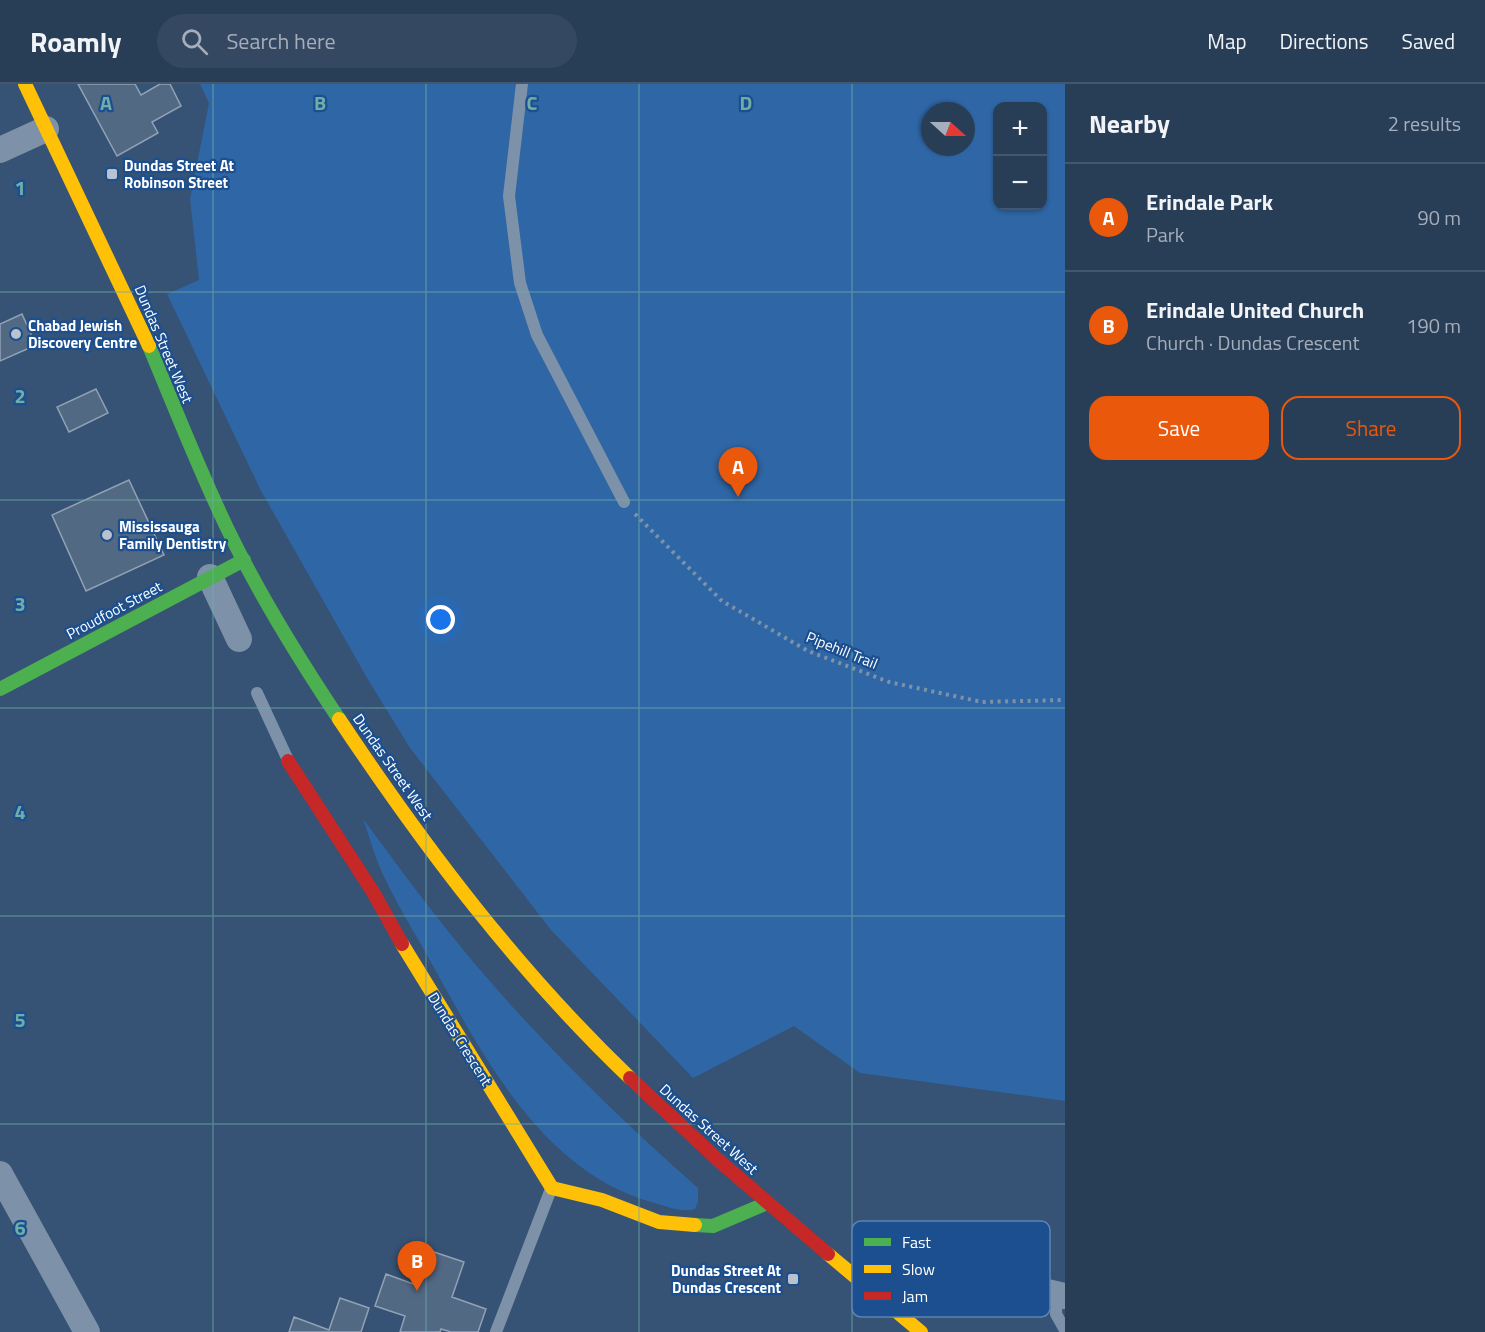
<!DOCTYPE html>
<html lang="en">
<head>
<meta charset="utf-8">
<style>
	body { margin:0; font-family:"Titillium Web",sans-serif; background:#344961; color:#f1f3f6 }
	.controls { position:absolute; right:18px; top:18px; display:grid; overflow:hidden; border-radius:12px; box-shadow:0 2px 4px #0004 }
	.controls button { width:54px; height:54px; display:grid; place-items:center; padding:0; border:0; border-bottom:2px solid #44576d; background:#283e57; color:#f1f3f6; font:30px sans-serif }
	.compass { position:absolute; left:921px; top:18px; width:54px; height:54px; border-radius:50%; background:#283e57; box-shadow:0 2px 4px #0004; rotate:111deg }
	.you { position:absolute; left:441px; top:536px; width:21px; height:21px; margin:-15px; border:4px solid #fff; border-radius:50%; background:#1a73e8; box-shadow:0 0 0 9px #1a73e833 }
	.badge { display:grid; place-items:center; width:39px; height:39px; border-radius:50%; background:#ea580c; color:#fff; font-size:20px; font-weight:700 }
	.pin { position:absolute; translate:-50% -50px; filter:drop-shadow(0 2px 3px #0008) }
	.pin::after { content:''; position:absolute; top:32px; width:21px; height:18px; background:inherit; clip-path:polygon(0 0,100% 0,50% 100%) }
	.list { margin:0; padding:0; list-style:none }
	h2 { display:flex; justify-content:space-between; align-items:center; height:78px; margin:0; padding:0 24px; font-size:26px }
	h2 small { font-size:20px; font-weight:400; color:#a5aeba }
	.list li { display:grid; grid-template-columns:39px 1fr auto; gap:18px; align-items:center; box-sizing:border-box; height:108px; padding:0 24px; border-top:2px solid #44576d }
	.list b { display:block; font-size:22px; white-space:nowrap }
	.list p { margin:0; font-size:20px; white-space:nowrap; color:#a5aeba }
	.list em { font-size:20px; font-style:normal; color:#a5aeba }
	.actions { display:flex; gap:12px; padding:18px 24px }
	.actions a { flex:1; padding:14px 0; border:2px solid #ea580c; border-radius:18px; text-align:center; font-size:21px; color:#ea580c }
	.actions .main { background:#ea580c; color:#fff }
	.icon { flex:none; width:33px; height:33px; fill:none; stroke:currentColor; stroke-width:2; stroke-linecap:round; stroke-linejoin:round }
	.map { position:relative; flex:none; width:1065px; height:1248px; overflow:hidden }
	header { display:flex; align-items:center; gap:36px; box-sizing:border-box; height:84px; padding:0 30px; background:#283e57; border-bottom:2px solid #44576d }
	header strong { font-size:28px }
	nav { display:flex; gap:33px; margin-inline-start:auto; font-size:21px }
	.search { width:420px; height:54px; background:#344961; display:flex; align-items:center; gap:15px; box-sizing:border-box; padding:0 21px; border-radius:33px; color:#a5aeba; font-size:22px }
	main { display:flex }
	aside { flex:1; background:#283e57 }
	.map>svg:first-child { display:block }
</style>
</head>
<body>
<header>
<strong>Roamly</strong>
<div class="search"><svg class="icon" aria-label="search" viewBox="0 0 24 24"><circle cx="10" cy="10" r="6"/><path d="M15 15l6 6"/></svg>Search here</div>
<nav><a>Map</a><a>Directions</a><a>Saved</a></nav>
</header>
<main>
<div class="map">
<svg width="1065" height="1248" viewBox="0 0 1065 1248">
	<rect width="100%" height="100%" fill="#365274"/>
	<path fill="#2f66a5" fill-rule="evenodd" d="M200,0H1065V1017L860,989L794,942L693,994L551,846L410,664L367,594L260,405L167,210L199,196L190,115L209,19ZM998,22H1042V122H998ZM930,27H966V63H930Z
		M363,735C391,772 419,811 448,847C523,941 609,1025 698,1104V1118L695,1125C680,1129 666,1122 651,1118C545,1087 488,981 438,891C421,859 401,828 385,795C376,776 370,755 363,735Z"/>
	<path fill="#526984" stroke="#92a2b6" stroke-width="1.5" d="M78,0H135L141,11L160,0H170L181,22L152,38L158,49L117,72Z
		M22,230L36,261L0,277V240Z
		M96,305L108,329L69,348L57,323Z
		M129,396L164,471L86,507L52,431Z
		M428,1166L464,1178L452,1213L486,1225L478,1248H451L441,1245L440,1248H400L405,1232L375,1222L386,1190L416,1201Z
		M340,1214L369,1224L361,1248H289L294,1233L329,1246Z"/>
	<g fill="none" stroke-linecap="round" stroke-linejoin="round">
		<path stroke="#7d92a8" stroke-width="4" stroke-dasharray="3 4.5" stroke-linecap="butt" d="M635,430L722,517L808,567L889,598L982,618L1065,616"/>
		<path stroke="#7d92a8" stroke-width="12" d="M522,0L509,112L520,199L537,251L624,418
			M257,609L288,676
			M1057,1211L1056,1230L1065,1246
			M496,1248L551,1105"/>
		<path stroke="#7d92a8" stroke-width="26" d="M0,66L46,45
			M210,493L239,555
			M0,1090L87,1248
			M873,1152H891L940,1183L1065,1212"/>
		<path stroke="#4caf50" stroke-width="14" d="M149,262C175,324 199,386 228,446C260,512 299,575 339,635
			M0,605L244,476
			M695,1141L713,1142L767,1119"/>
		<path stroke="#ffc107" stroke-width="14" d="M25,0L149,262
			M339,635C425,764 518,887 630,994
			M402,860L552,1104L602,1116L659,1138L695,1141
			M828,1170L921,1248"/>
		<path stroke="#c62828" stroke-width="14" d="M288,677L373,808L402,860
			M630,994L718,1076L828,1170"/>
	</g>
	<path fill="none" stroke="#6fada8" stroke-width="1.5" stroke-opacity="0.55" d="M213,0V1248M426,0V1248M639,0V1248M852,0V1248M0,208H1065M0,416H1065M0,624H1065M0,832H1065M0,1040H1065"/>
	<g fill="#b9c2ce" stroke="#1b4f8f" stroke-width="2">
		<rect x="106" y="84" width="12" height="12" rx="3"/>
		<circle cx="16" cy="250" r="6"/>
		<circle cx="107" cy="451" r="6"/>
		<rect x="787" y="1189" width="12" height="12" rx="3"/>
	</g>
	<g text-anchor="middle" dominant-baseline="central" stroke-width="4.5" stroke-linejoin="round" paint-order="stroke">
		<g font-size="15" font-weight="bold" fill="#fff" stroke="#1b4f8f" text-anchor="start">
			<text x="124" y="81">Dundas Street At<tspan x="124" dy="17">Robinson Street</tspan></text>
			<text x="28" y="241">Chabad Jewish<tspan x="28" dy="17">Discovery Centre</tspan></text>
			<text x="119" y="442">Mississauga<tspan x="119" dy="17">Family Dentistry</tspan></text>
			<text x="781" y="1186" text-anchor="end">Dundas Street At<tspan x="781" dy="17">Dundas Crescent</tspan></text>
		</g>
		<g font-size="15" fill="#fff" stroke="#1b4f8f">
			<text transform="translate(164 260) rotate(67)">Dundas Street West</text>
			<text transform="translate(114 526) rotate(-28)">Proudfoot Street</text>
			<text transform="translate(842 566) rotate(22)">Pipehill Trail</text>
			<text transform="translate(393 683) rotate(55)">Dundas Street West</text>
			<text transform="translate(460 955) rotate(58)">Dundas Crescent</text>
			<text transform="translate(709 1045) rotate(42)">Dundas Street West</text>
		</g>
	</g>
	<rect x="852" y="1137" width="198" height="96" rx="9" fill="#1b4f8f" stroke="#5f84b1" stroke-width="1.5"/>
	<rect x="864" y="1154" width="27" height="8" fill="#4caf50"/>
	<rect x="864" y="1181" width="27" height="8" fill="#ffc107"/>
	<rect x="864" y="1208" width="27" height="8" fill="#c62828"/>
	<g font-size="16" fill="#fff">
		<text x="902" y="1164">Fast</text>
		<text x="902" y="1191">Slow</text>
		<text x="902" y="1218">Jam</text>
	</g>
	<g font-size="20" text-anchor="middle" font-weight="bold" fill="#6fada8" stroke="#1b4f8f" stroke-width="4.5" stroke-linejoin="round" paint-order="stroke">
		<text x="106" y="26">A</text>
		<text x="320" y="26">B</text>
		<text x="532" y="26">C</text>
		<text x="746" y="26">D</text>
		<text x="20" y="111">1</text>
		<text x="20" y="319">2</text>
		<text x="20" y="527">3</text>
		<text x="20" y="735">4</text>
		<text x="20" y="943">5</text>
		<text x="20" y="1151">6</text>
	</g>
</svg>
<div class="controls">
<button>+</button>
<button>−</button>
</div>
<svg class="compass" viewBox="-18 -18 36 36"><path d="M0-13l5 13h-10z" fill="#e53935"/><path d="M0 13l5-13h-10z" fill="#a5aeba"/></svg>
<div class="you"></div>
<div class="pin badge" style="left:738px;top:413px">A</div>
<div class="pin badge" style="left:417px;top:1207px">B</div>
</div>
<aside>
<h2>Nearby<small>2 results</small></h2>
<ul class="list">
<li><span class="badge">A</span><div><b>Erindale Park</b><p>Park</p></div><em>90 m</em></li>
<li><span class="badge">B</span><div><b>Erindale United Church</b><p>Church · Dundas Crescent</p></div><em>190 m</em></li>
</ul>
<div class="actions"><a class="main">Save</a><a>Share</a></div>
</aside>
</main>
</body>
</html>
